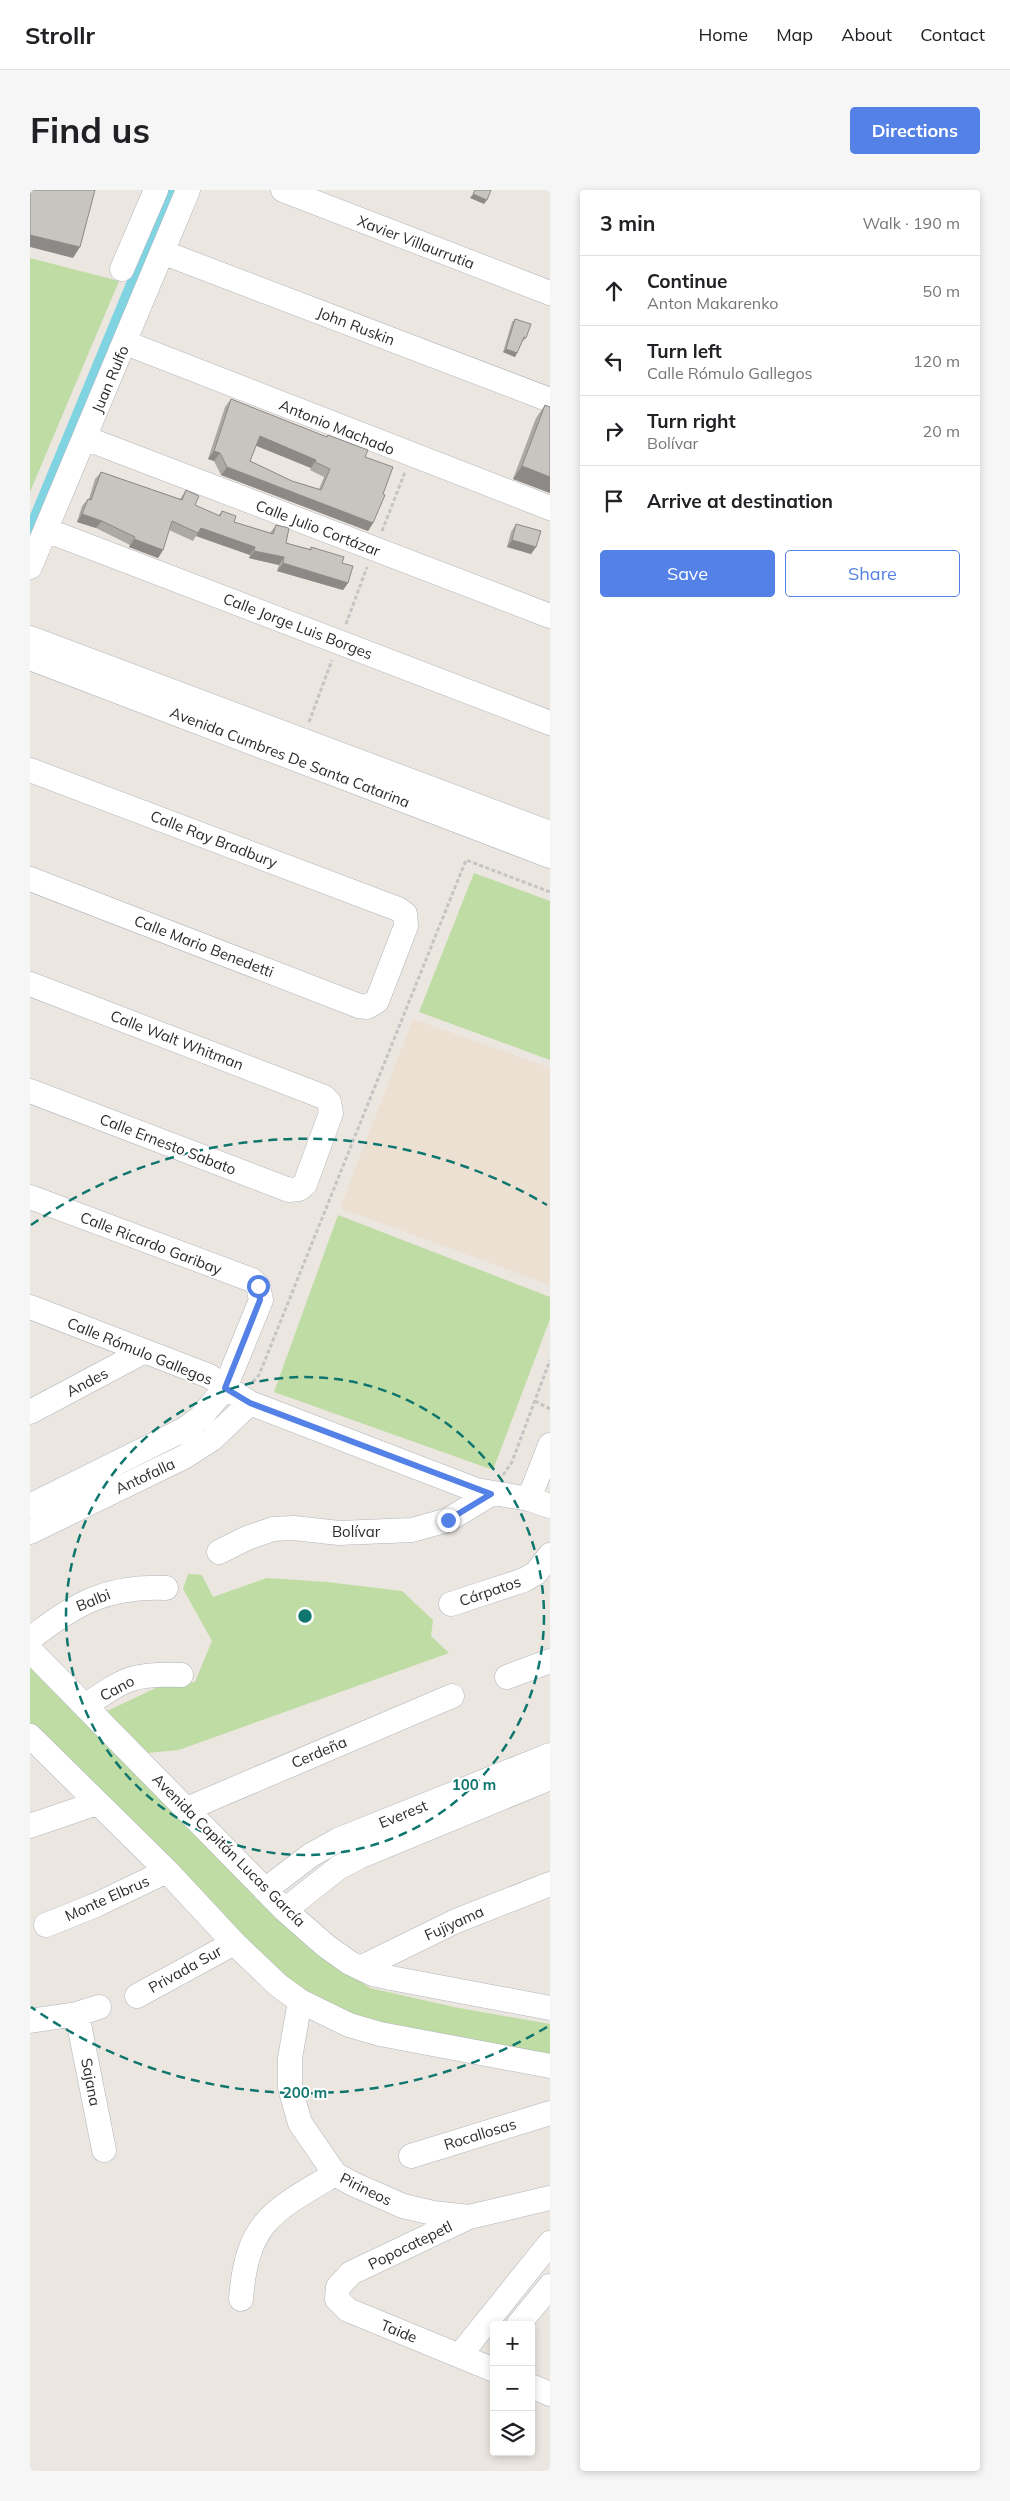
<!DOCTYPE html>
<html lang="en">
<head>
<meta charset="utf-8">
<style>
	body { margin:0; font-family:Mulish,sans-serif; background:#f6f6f6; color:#202124 }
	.controls { position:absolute; right:15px; bottom:15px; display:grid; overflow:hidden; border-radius:5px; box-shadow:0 2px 8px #0003 }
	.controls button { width:45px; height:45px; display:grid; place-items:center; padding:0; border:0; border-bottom:1px solid #e0e0e0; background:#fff; color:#202124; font:25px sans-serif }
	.stop { position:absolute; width:15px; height:15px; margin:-11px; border:4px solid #5481e6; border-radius:50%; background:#fff }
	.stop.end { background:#5481e6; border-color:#fff; box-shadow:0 1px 5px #0008 }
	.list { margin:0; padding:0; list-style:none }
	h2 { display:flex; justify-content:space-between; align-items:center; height:65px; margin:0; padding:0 20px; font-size:21px }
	h2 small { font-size:16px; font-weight:400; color:#757577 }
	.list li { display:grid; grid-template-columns:32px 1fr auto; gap:15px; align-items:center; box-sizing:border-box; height:70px; padding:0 20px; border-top:1px solid #e0e0e0 }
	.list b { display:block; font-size:19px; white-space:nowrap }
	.list p { margin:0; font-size:16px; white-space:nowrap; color:#757577 }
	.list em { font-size:16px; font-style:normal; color:#757577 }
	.actions { display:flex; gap:10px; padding:15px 20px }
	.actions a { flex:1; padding:11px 0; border:1px solid #5481e6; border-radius:5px; text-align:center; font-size:18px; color:#5481e6 }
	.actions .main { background:#5481e6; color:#fff }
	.icon { flex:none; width:28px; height:28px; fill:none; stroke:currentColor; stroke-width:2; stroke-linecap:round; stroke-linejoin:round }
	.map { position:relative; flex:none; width:520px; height:2281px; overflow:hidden; border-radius:5px }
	header { display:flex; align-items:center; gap:30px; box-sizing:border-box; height:70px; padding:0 25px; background:#fff; border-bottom:1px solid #e0e0e0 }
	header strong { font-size:24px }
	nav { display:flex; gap:28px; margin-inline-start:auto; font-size:18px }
	.intro { display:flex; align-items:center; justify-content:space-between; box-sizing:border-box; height:120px; padding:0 30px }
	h1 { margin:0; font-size:35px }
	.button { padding:12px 22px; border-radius:5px; background:#5481e6; color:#fff; font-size:18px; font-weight:700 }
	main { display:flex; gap:30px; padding:0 30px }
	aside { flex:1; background:#fff; border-radius:5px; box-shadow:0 2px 8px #0003 }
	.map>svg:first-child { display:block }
</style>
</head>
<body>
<header>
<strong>Strollr</strong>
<nav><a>Home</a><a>Map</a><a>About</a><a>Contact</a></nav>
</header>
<div class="intro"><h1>Find us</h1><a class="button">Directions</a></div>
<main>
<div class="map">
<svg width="520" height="2281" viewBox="0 0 520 2281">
	<rect width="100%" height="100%" fill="#ece6e0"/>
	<path fill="#ece0d2" d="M383,829L520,878V1095L310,1018Z"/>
	<path fill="#bedca4" d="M0,68L89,91L0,302Z
		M444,683L520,711V870L389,822Z
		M308,1025L520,1107V1129L463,1280L244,1202Z
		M158,1384L172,1385L183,1407L237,1388L297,1392L372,1401L403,1430L401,1446L419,1463L149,1560L117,1563L75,1522L130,1496L165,1492L182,1451L153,1399Z
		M0,1476L278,1757L340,1798L424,1817L520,1834V1874L315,1826L257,1792L0,1533Z"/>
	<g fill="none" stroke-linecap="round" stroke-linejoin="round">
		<path stroke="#80d4e2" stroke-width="16" d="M0,346L143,0"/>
		<g stroke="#b1b4bb" stroke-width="25">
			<path id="minor" d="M253,0L520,103
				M132,62L520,210
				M92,79L126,0
				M96,153L520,318
				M55,248L520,426
				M16,340L520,533
				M0,377L158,0
				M0,448L520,643
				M0,468L520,666
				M0,580L368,719L375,724L376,736L347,811L337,817L329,816L0,689
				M0,794L294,907L299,912L301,923L275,994L269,999L259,1000L0,901
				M0,1007L222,1090L228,1096L231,1110L195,1198L171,1227L155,1239L0,1316
				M0,1117L179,1186L220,1213L446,1300L499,1309L520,1316
				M0,1222L113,1162
				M499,1309L520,1255
				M0,1342L154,1267L182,1249L220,1213
				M189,1362L217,1348L243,1339L264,1338L309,1343L382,1340L418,1330L461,1304
				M421,1414L494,1390L506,1383L520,1365
				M0,1449C44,1414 78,1395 136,1398
				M0,1460L255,1720L296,1756L320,1773L343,1784L361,1788L520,1818
				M477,1487L520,1471
				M55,1516C95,1489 102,1483 151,1485
				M0,1546L137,1681L204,1753L248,1795L270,1811L319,1835L350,1844L520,1876
				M157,1619L422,1506
				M0,1636L67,1613
				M235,1700L281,1665L308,1650L520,1565
				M255,1720L308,1678L329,1667L520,1588
				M16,1735L66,1715L137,1681
				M330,1778L426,1731L520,1694
				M107,1806L204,1753
				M270,1811L260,1868V1898L270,1933L305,1984L323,1994L373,2016L403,2023L439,2027L520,2008
				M47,1824L74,1960
				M0,1831L47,1824L69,1817
				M381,1966L520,1923
				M439,2027L321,2083L308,2097L307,2109L318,2120L464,2180
				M211,2109C217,2031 243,2021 305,1984
				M488,2135L520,2096
				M430,2165L520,2053
				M501,2196L520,2204"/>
		</g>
		<path stroke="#c4c4c4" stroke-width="3" stroke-dasharray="4 2.5" stroke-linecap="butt" d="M352,341L375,282
			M316,434L337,377
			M279,532L302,470
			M223,1192L229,1185L436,670L520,702
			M505,1211L520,1219
			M473,1285L482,1272L520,1170"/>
		<use href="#minor" stroke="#fff" stroke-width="24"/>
	</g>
	<path fill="#aca9a4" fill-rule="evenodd" d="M485,129L496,148L493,151H492L485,167L473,162L482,132Z
		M201,209L296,247L298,245L335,267L353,304L343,333L338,341L191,285L184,271L178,269L195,217ZM226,255L281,278L280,280L294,287L289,299L262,291L220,271Z
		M515,215L520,217V303L483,289L506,228Z
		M71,282L150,309L156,300L165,315L188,326L192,321L204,332L240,343L246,335L256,353L280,359L281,357L312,373L318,393L313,400L247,381L249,375L219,368L220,365L166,346L163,351L139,340L133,360L128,368L99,357L100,355L66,338L47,332L52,316L58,309H59L65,289Z
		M486,334L506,357L501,364L477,357L481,342Z"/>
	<path fill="#8c8986" d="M443,4L457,10L454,14L440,8Z
		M0,45L50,57L43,68L0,57Z
		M476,159L487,163L485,167L473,162Z
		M230,246L286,270L281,278L224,255Z
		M184,261L190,263L184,271L178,269Z
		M492,276L520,287V303L483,289Z
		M197,277L343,333L338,341L191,285Z
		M52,324L72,331L66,338L47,332Z
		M171,338L225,357L220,365L166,346Z
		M104,349L133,360L128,368L99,357Z
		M482,350L506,357L501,364L477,357Z
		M224,361L254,367L249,375L219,368Z
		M253,373L318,393L313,400L247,381Z"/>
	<path fill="#c8c4bf" stroke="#8c8986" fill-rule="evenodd" d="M0,0H65L50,57L0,45Z
		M445,0H461L457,10L443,4Z
		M485,129L501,134L496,148L494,147L487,163L476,159Z
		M201,209L297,247L298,245L338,260L335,267L363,277L353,304L355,305L343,333L197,277L190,263L184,261ZM230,246L286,270L285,272L300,279L291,300L262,291L220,271Z
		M515,215L520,217V287L492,276Z
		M71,282L152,310L156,300L169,306L165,315L190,326L192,321L206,326L204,332L243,344L246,335L259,338L256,353L281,360V357L314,367L312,373L323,376L318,393L253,373L254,367L224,361L225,357L171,338L168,343L142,331L133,360L104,349L105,347L72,331L52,324L58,309L61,310Z
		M486,334L511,341L506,357L482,350Z"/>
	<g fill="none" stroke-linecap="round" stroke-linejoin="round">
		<path stroke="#5481e6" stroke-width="6" d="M228,1096L230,1110L195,1198L220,1213L461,1304L418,1330"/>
	</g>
	<g fill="none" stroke="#0f766e" stroke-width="2.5" stroke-dasharray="9 6">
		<circle cx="275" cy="1426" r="239"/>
		<path d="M517 1837A477 477 0 0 1 1 1817M1 1035A477 477 0 0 1 517 1015"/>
	</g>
	<g text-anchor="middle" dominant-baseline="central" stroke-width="4" stroke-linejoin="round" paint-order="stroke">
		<g font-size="15" fill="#2c2c2c" stroke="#fff">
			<text transform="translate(386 52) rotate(21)">Xavier Villaurrutia</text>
			<text transform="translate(326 136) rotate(21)">John Ruskin</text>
			<text transform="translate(80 189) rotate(-67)">Juan Rulfo</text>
			<text transform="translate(307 237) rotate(22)">Antonio Machado</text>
			<text transform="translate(288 338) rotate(21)">Calle Julio Cortázar</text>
			<text transform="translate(268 436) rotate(21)">Calle Jorge Luis Borges</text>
			<text transform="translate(260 567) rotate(21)">Avenida Cumbres De Santa Catarina</text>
			<text transform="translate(184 649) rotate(21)">Calle Ray Bradbury</text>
			<text transform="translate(174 756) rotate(21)">Calle Mario Benedetti</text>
			<text transform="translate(147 850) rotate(21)">Calle Walt Whitman</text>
			<text transform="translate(138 954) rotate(21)">Calle Ernesto Sabato</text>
			<text transform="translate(121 1053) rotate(21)">Calle Ricardo Garibay</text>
			<text transform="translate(110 1161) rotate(22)">Calle Rómulo Gallegos</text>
			<text transform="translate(57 1192) rotate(-28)">Andes</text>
			<text transform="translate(115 1286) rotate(-25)">Antofalla</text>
			<text x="326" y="1341">Bolívar</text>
			<text transform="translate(460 1401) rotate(-19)">Cárpatos</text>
			<text transform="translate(63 1410) rotate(-22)">Balbi</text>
			<text transform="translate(87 1498) rotate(-28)">Cano</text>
			<text transform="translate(289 1562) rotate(-23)">Cerdeña</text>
			<text transform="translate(373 1624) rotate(-22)">Everest</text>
			<text transform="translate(199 1660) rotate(45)">Avenida Capitán Lucas García</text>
			<text transform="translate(77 1708) rotate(-24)">Monte Elbrus</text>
			<text transform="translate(424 1733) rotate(-24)">Fujiyama</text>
			<text transform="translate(155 1779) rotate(-29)">Privada Sur</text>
			<text transform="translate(61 1892) rotate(79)">Sajana</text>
			<text transform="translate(450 1944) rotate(-17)">Rocallosas</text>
			<text transform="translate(336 1999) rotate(26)">Pirineos</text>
			<text transform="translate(380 2055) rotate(-26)">Popocatepetl</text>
			<text transform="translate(369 2141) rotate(22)">Taide</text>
		</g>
	</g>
	<circle cx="275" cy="1426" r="8" fill="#0f766e" stroke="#fff" stroke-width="2.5"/>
	<g font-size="15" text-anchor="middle" font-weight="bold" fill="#0f766e" stroke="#fff" stroke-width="4" stroke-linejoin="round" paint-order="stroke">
		<text x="444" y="1600">100 m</text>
		<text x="275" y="1908">200 m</text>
	</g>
</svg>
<div class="controls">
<button>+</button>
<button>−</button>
<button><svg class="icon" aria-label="layers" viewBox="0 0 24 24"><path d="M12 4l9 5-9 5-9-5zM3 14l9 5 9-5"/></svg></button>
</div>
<div class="stop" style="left:228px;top:1096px"></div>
<div class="stop end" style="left:418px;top:1330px"></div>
</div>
<aside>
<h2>3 min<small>Walk · 190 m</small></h2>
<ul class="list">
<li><svg class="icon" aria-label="ahead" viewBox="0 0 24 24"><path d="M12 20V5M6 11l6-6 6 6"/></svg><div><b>Continue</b><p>Anton Makarenko</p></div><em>50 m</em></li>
<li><svg class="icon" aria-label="left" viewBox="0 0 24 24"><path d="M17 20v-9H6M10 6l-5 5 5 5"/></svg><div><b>Turn left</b><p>Calle Rómulo Gallegos</p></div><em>120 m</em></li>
<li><svg class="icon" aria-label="right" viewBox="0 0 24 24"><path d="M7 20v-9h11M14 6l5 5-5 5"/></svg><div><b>Turn right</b><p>Bolívar</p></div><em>20 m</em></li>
<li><svg class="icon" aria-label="arrive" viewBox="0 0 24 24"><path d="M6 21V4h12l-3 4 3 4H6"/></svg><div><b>Arrive at destination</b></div></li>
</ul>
<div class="actions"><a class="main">Save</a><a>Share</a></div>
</aside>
</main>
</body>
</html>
